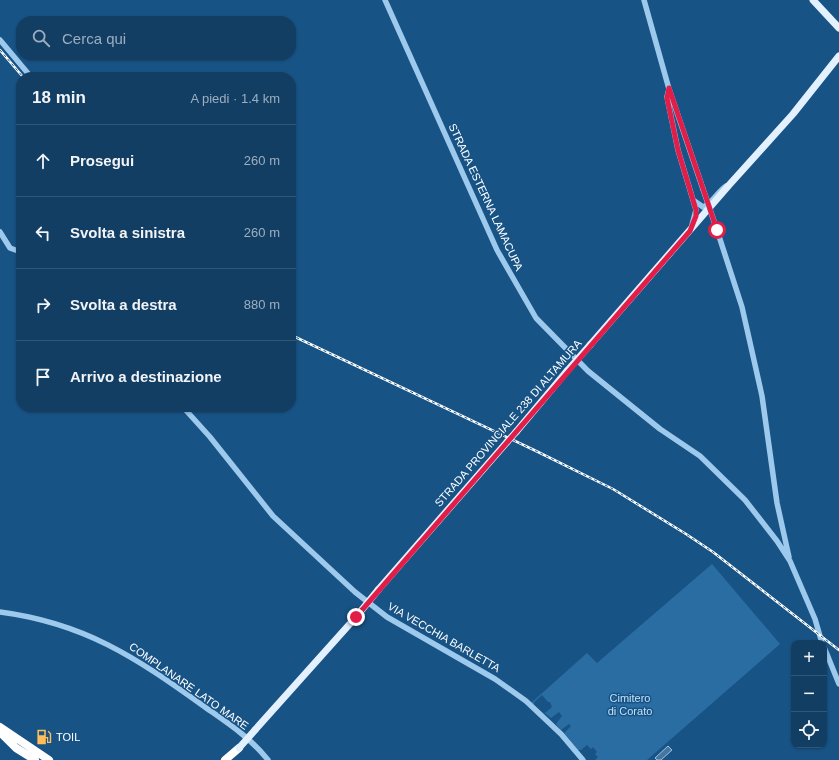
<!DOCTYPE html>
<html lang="it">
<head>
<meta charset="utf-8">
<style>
	body { margin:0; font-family:Arial,sans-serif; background:#1f496d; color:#f1f3f6 }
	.controls { position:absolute; right:12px; bottom:12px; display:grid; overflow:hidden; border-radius:8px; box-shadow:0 1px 3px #0004 }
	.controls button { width:36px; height:36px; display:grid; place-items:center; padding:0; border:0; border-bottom:1px solid #315778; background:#123e64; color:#f1f3f6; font:20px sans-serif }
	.stop { position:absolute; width:12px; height:12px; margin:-9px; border:3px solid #e11d48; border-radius:50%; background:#fff }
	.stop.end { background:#e11d48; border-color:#fff; box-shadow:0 1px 4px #0008 }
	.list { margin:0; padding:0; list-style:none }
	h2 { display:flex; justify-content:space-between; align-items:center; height:52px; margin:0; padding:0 16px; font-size:17px }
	h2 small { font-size:13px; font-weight:400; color:#9caebf }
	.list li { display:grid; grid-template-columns:26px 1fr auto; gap:12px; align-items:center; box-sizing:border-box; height:72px; padding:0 16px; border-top:1px solid #315778 }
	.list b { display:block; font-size:15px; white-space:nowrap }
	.list em { font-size:13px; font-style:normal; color:#9caebf }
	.icon { flex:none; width:22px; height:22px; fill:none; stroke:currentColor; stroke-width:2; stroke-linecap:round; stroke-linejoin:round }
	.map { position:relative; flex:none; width:839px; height:760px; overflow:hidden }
	.search { position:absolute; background:#123e64; box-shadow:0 1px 3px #0004; left:16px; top:16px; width:280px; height:44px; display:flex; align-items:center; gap:10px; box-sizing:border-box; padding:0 14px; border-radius:16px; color:#9caebf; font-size:15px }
	.panel { position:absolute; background:#123e64; box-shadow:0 1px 3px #0004; left:16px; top:72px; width:280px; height:340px; border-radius:16px }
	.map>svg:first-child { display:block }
</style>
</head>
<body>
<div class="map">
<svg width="839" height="760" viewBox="0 0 839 760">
	<rect width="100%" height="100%" fill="#185385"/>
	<path fill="#2a6da3" d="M712,564L780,644L647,760H595L598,757L595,754L597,752L593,747L591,749L587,745L581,750H578L564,733L571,726L569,724L561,730L556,724L562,716L559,712L551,718L543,712L545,713L552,707L550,702H548L542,695L534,702V705L531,703L587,653L597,663Z"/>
	<path fill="#49759a" stroke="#90c6ef" d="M668,746L672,750L661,760H657L655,758Z"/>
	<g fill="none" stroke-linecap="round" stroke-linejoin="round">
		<path stroke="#9dc9ed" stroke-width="5.5" d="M385,0L497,250L536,318L588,371L660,429L700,456L745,500L777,541L790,561L815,619L822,643
			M644,0L669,89L703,189
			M0,40L31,77
			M669,89L667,97L678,150L696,210L692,225
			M693,200L703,207C712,204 718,191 726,186
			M717,230L742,307L762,396L777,503L789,557
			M0,232L10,248L21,252
			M183,407L210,437L273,516L355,592L387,617L495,679L526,701L561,734L583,760
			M0,612C84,623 135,657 202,705C226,722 250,737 268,760
			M824,647L839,684"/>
		<path stroke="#e3f1ff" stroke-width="7" d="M813,0L839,28
			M590,345L730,184L793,114L839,56
			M516,432L567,371
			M378,590L507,442
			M255,730L356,617"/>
		<path stroke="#fff" stroke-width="8" d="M0,727L49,760
			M1,733L16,748L35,760
			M225,760L239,748"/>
		<g stroke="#fff" stroke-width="2.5">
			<path id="rail" d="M0,50L23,77
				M291,335L534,450L613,489L686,534L713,552L839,650"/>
		</g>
		<use href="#rail" stroke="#185385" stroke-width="1" stroke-dasharray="3" stroke-linecap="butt"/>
		<path stroke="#9dc9ed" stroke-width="5.5" d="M703,189L717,230"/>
		<path stroke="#e3f1ff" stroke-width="7" d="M567,371L590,345
			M507,442L516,432
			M356,617L378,590
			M239,748L255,730"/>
	</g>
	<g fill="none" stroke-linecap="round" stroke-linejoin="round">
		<path stroke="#e11d48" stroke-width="5" d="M356,617L690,231L696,216V210L678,150L667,98L669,88L717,230"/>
	</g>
	<defs>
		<g id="fuel-bare" transform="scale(1.2)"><path d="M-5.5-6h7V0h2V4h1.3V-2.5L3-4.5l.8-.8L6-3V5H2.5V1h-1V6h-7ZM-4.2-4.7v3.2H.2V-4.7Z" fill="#ffbe59" stroke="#185385" stroke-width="2.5" paint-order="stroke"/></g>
	</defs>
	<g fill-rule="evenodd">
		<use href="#fuel-bare" x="44" y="737"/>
	</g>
	<g text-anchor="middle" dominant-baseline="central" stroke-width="3" stroke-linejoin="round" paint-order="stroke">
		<g font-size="11" fill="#fff" stroke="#185385">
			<text transform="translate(486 197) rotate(65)">STRADA ESTERNA LAMACUPA</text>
			<text transform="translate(508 423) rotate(-49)">STRADA PROVINCIALE 238 DI ALTAMURA</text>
			<text transform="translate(444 637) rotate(30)">VIA VECCHIA BARLETTA</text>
			<text transform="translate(189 686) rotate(35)">COMPLANARE LATO MARE</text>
		</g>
		<g font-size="11" fill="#c2e1f9" stroke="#185385">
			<text x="630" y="698">Cimitero<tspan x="630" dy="13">di Corato</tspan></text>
		</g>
		<g font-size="11" fill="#fff" stroke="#185385" text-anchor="start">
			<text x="56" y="737">TOIL</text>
		</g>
	</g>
</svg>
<div class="controls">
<button>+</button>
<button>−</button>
<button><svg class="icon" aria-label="locate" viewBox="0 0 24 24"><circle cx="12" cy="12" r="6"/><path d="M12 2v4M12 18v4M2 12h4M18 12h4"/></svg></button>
</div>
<div class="stop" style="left:717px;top:230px"></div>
<div class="stop end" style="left:356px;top:617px"></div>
<div class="search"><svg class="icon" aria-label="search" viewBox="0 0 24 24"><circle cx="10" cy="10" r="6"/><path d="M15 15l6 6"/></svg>Cerca qui</div>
<section class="panel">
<h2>18 min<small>A piedi · 1.4 km</small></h2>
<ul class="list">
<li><svg class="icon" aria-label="ahead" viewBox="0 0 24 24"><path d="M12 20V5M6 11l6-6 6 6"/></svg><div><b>Prosegui</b></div><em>260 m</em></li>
<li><svg class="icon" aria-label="left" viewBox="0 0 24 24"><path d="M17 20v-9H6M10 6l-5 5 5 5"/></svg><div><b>Svolta a sinistra</b></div><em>260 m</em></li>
<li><svg class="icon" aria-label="right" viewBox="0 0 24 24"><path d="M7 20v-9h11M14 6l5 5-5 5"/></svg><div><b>Svolta a destra</b></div><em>880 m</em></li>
<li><svg class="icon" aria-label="arrive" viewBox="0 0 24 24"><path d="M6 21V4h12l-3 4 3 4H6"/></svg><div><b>Arrivo a destinazione</b></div></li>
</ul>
</section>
</div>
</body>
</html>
